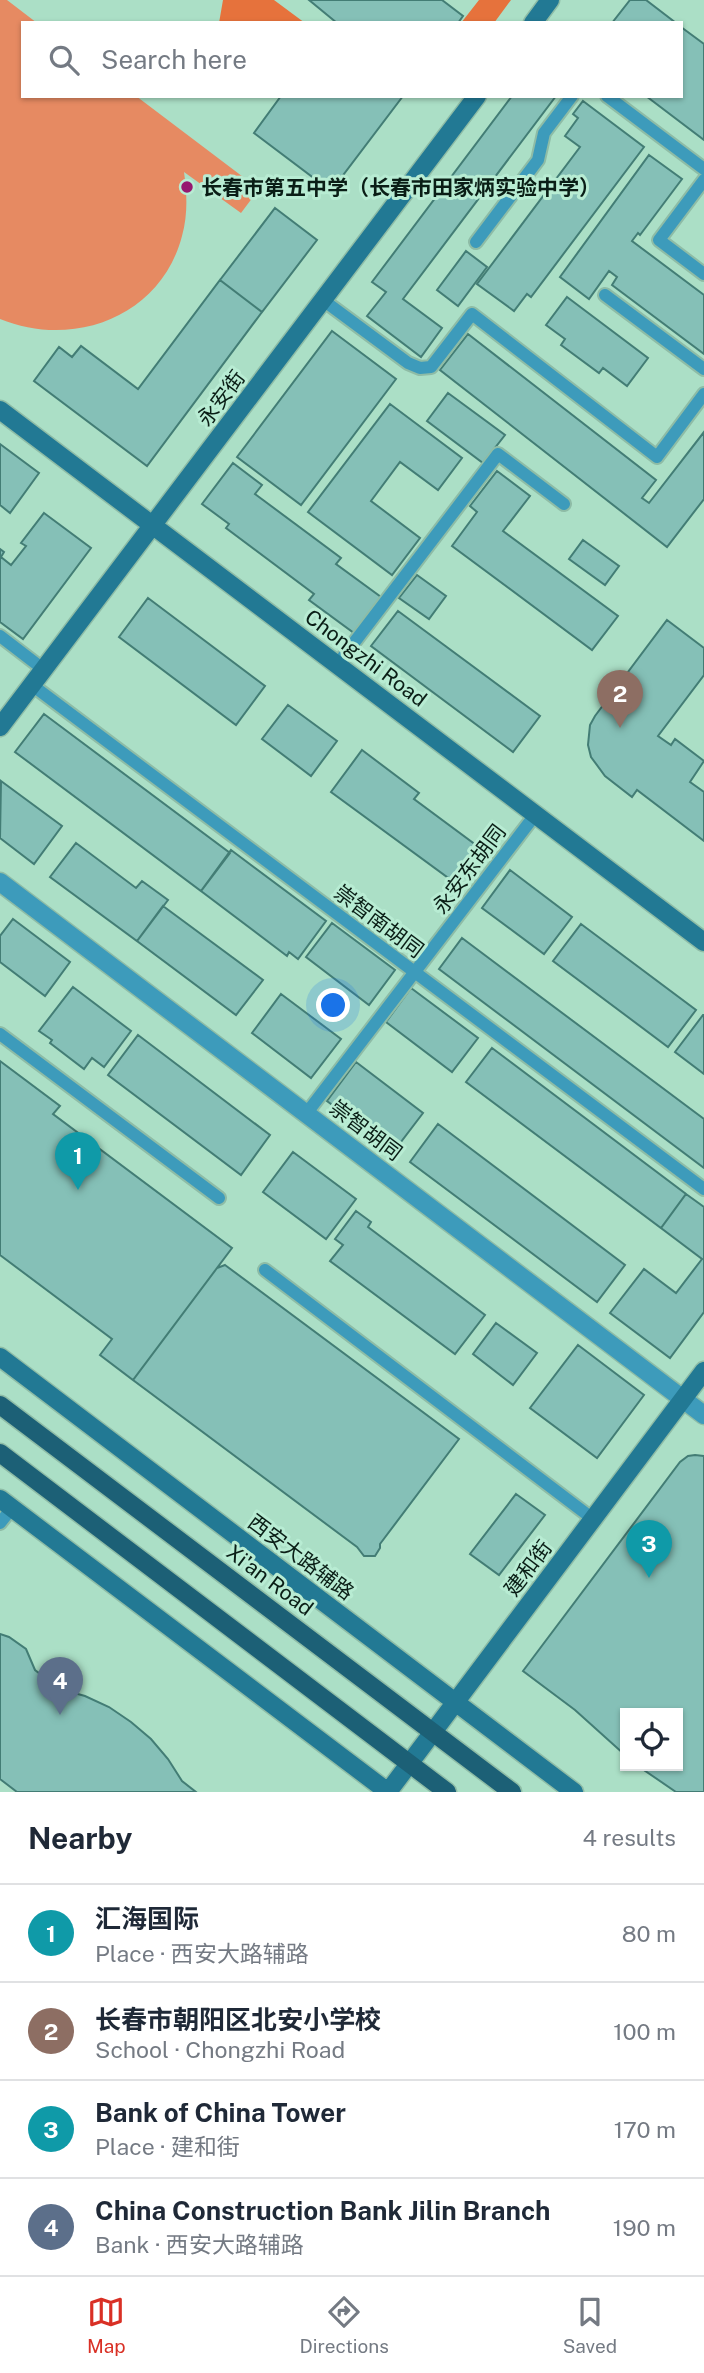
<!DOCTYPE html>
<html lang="en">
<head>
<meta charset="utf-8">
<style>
	body { margin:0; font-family:"Public Sans","Noto Sans SC",sans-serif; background:#f2f2f3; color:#1f2937 }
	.controls { position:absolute; right:21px; bottom:21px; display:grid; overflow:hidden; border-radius:0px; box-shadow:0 2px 5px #0004 }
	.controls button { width:63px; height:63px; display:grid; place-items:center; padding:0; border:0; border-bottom:2px solid #e0e1e3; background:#fff; color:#1f2937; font:35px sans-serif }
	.you { position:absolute; left:334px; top:1006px; width:24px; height:24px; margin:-18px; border:5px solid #fff; border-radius:50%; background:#1a73e8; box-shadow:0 0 0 10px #1a73e833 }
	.badge { display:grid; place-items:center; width:46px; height:46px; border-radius:50%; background:#d93025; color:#fff; font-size:23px; font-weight:700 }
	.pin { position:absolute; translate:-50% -58px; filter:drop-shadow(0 2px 4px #0008) }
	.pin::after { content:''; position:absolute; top:37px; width:24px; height:21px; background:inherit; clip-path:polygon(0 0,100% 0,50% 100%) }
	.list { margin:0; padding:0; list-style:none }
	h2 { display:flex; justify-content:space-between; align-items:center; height:91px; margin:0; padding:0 28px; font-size:30px }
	h2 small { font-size:23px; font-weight:400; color:#747a83 }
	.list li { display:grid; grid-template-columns:46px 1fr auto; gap:21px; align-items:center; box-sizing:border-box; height:98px; padding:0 28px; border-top:2px solid #e0e1e3 }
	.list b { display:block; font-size:26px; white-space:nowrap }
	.list p { margin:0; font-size:23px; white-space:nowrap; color:#747a83 }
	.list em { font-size:23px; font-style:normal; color:#747a83 }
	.icon { flex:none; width:38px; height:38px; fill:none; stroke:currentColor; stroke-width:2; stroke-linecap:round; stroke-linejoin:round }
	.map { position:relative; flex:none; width:704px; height:1792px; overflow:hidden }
	.search { position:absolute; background:#fff; box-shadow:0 2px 5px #0004; left:21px; right:21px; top:21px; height:77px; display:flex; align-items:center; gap:18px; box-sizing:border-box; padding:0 24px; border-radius:0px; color:#747a83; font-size:26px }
	.sheet { height:483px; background:#fff }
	nav { display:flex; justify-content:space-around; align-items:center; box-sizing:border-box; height:98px; border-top:2px solid #e0e1e3; background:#fff; font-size:19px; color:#747a83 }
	nav a { display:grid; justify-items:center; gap:4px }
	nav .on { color:#d93025 }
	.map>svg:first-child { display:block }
</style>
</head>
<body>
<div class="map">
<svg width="704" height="1792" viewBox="0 0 704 1792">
	<rect width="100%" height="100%" fill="#abdfc6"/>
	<path fill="#e68a62" d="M0,0H7L37,23H23V96H136L259,189L241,213L184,172C187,194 188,214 182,236C161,317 73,349 0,319Z"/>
	<path fill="#e6723c" d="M223,0H274L305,23H219Z
		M479,0H511L494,23H461Z"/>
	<path fill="#85c0b7" stroke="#437d75" stroke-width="2" d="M309,0H442L463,16L458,23H337Z
		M630,0H646L676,23H612Z
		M681,27L704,44V140L646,96H681Z
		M281,96H403L331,191L254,133Z
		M512,96H556L403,299L442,328L421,357L367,316L386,292L372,282Z
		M583,101L644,147L531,297L527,294L514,311L477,284L580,147L565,136L578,118L573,114Z
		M649,155L682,179L640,235L638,233L632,241L704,295V354L612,285L617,277L609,271L589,299L560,277Z
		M275,208L317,240L262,312L220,280Z
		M466,251L487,267L458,306L437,290Z
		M220,280L262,312L147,466L34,381L59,347L72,357L81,346L138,389Z
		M567,297L648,358L627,386L603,368L599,373L561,345L565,339L546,325Z
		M332,331L396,379L301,505L237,457Z
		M468,334L656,480L642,498L649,503L704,432V499L667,547L440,370Z
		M448,393L505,435L483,463L427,421Z
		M390,404L462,458L438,490L400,462L371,501L420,538L392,575L308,512Z
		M0,444L39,473L10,513L0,505Z
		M233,463L262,485L255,494L341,558L336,564L381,597L354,633L309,600L314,594L226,528L229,524L202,504Z
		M497,471L530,496L503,531L618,616L592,650L452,546L477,512L470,506Z
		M44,513L91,548L23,639L0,622V549L4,552L1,557L11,565L26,546L21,543Z
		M583,540L619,566L605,585L569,559Z
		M417,575L446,596L429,619L399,598Z
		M148,598L265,686L236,725L119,637Z
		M398,611L540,716L513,752L371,646Z
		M667,620L704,648V675L658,736L671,745L675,739L704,761L690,782L704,792V841L637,790L632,797L605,776L591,757L588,745L590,725L595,716Z
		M288,705L337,741L311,776L262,739Z
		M44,714L230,853L201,891L15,752Z
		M362,750L419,793L414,799L484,851L458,885L331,792Z
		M1,781L62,826L34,864L0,838Z
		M76,843L136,888L142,881L168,900L137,941L50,877Z
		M231,850L326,921L298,959L289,952L287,956L201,891Z
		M510,870L572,917L544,954L482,908Z
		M163,906L263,980L236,1015L137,941Z
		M13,919L70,962L45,996L0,962V936Z
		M332,923L395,970L369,1005L306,957Z
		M581,924L696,1010L668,1047L553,961Z
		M462,938L704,1119V1168L439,969Z
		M73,987L131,1031L104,1067L92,1058L84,1069L50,1043L52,1040L39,1031Z
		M411,988L478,1038L452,1072L386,1022Z
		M281,994L341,1039L311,1078L252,1033Z
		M703,1015H704V1074L675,1052Z
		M138,1035L270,1135L241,1175L108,1075Z
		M492,1048L686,1194L661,1228L466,1082Z
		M0,1061L60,1106L53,1114L232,1248L133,1380L100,1355L112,1339L0,1255Z
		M356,1062L423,1113L394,1151L327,1101Z
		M438,1124L625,1265L597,1302L410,1162Z
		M293,1152L356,1199L326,1239L263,1192Z
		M686,1194L704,1207V1312L670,1358L610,1313L644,1269L676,1293L702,1259L661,1228Z
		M356,1211L371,1222L368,1227L485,1315L455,1354L330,1261L343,1245L335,1239Z
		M225,1265L459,1439L380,1544V1548L375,1556H364L357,1547L133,1380L217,1268Z
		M496,1323L537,1353L513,1385L473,1354Z
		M578,1345L644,1395L597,1458L530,1408Z
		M695,1455L704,1456V1792H676L638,1766H678V1713H625V1755L575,1710L523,1671L680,1462L688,1456Z
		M516,1494L545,1515L499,1575L470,1554Z
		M0,1634L9,1637L26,1649L35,1670L60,1689L85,1696L109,1707L131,1722L151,1739L168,1759L182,1781L196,1792H17L0,1779Z"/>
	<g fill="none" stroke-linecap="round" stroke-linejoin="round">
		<g stroke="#8ebca6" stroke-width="16">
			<path id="lane" d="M607,96L704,169
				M704,180L659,240L704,274
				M476,242L538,160L544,133L572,96
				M605,295L704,369
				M323,300L408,363L420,368L431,367L472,314L657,457L704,394
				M0,636L43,669
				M337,665L498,454L564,504
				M32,685L704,1189
				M0,1034L219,1198
				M306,1114L535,815
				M265,1270L593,1519
				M0,1523L12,1508"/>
		</g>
		<g stroke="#8ebca6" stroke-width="21">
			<path id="street" d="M0,882L704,1415"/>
		</g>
		<g stroke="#8ebca6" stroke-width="21">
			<path id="secondary" d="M533,23L550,0
				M0,410L704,942
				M0,727L477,96
				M0,1357L574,1792
				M0,1499L388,1792L704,1371"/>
		</g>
		<g stroke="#8ebca6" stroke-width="21">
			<path id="primary" d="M0,1405L512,1792
				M0,1453L447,1792"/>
		</g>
		<use href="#lane" stroke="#3d9bbb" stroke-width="12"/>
		<use href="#street" stroke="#3d9bbb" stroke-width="18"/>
		<use href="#secondary" stroke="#227994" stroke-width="18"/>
		<use href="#primary" stroke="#1c6076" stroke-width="18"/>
	</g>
	<circle fill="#961870" stroke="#b8ecd3" stroke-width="2.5" cx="187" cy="187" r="7"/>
	<g text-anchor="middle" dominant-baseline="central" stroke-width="6" stroke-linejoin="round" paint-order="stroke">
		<g font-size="21" font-weight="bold" fill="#0a1e16" stroke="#b8ecd3" text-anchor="start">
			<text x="201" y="187">长春市第五中学（长春市田家炳实验中学）</text>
		</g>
		<g font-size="21" fill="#0a1e16" stroke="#b8ecd3">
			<text transform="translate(221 398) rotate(-53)">永安街</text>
			<text transform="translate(366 658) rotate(37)">Chongzhi Road</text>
			<text transform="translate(469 869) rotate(-53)">永安东胡同</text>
			<text transform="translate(379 921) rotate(37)">崇智南胡同</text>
			<text transform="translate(366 1130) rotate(37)">崇智胡同</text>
			<text transform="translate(301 1557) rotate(37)">西安大路辅路</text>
			<text transform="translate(528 1568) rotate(-53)">建和街</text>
			<text transform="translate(270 1580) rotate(37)">Xi'an Road</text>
		</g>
	</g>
</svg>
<div class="controls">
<button><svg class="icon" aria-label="locate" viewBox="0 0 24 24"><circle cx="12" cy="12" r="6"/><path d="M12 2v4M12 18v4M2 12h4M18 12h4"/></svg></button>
</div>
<div class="you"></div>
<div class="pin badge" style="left:78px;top:1190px;background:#0f9aa8">1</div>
<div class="pin badge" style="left:620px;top:728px;background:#8d6e63">2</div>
<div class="pin badge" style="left:649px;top:1578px;background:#0f9aa8">3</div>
<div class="pin badge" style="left:60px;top:1715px;background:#5c6f8a">4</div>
<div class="search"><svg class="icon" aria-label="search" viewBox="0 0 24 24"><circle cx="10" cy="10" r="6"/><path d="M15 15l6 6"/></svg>Search here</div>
</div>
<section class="sheet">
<h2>Nearby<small>4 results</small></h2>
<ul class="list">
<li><span class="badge" style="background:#0f9aa8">1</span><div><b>汇海国际</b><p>Place · 西安大路辅路</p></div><em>80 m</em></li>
<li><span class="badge" style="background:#8d6e63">2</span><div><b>长春市朝阳区北安小学校</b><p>School · Chongzhi Road</p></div><em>100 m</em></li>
<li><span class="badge" style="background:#0f9aa8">3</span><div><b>Bank of China Tower</b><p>Place · 建和街</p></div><em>170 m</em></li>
<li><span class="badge" style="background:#5c6f8a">4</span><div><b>China Construction Bank Jilin Branch</b><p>Bank · 西安大路辅路</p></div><em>190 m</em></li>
</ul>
</section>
<nav>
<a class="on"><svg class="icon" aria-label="map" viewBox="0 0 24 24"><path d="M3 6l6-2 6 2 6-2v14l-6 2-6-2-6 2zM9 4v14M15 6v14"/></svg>Map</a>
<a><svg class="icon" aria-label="directions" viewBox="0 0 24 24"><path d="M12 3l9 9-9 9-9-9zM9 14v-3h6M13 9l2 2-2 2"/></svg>Directions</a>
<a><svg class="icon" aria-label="saved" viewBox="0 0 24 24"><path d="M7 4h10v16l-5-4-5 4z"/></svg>Saved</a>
</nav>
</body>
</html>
